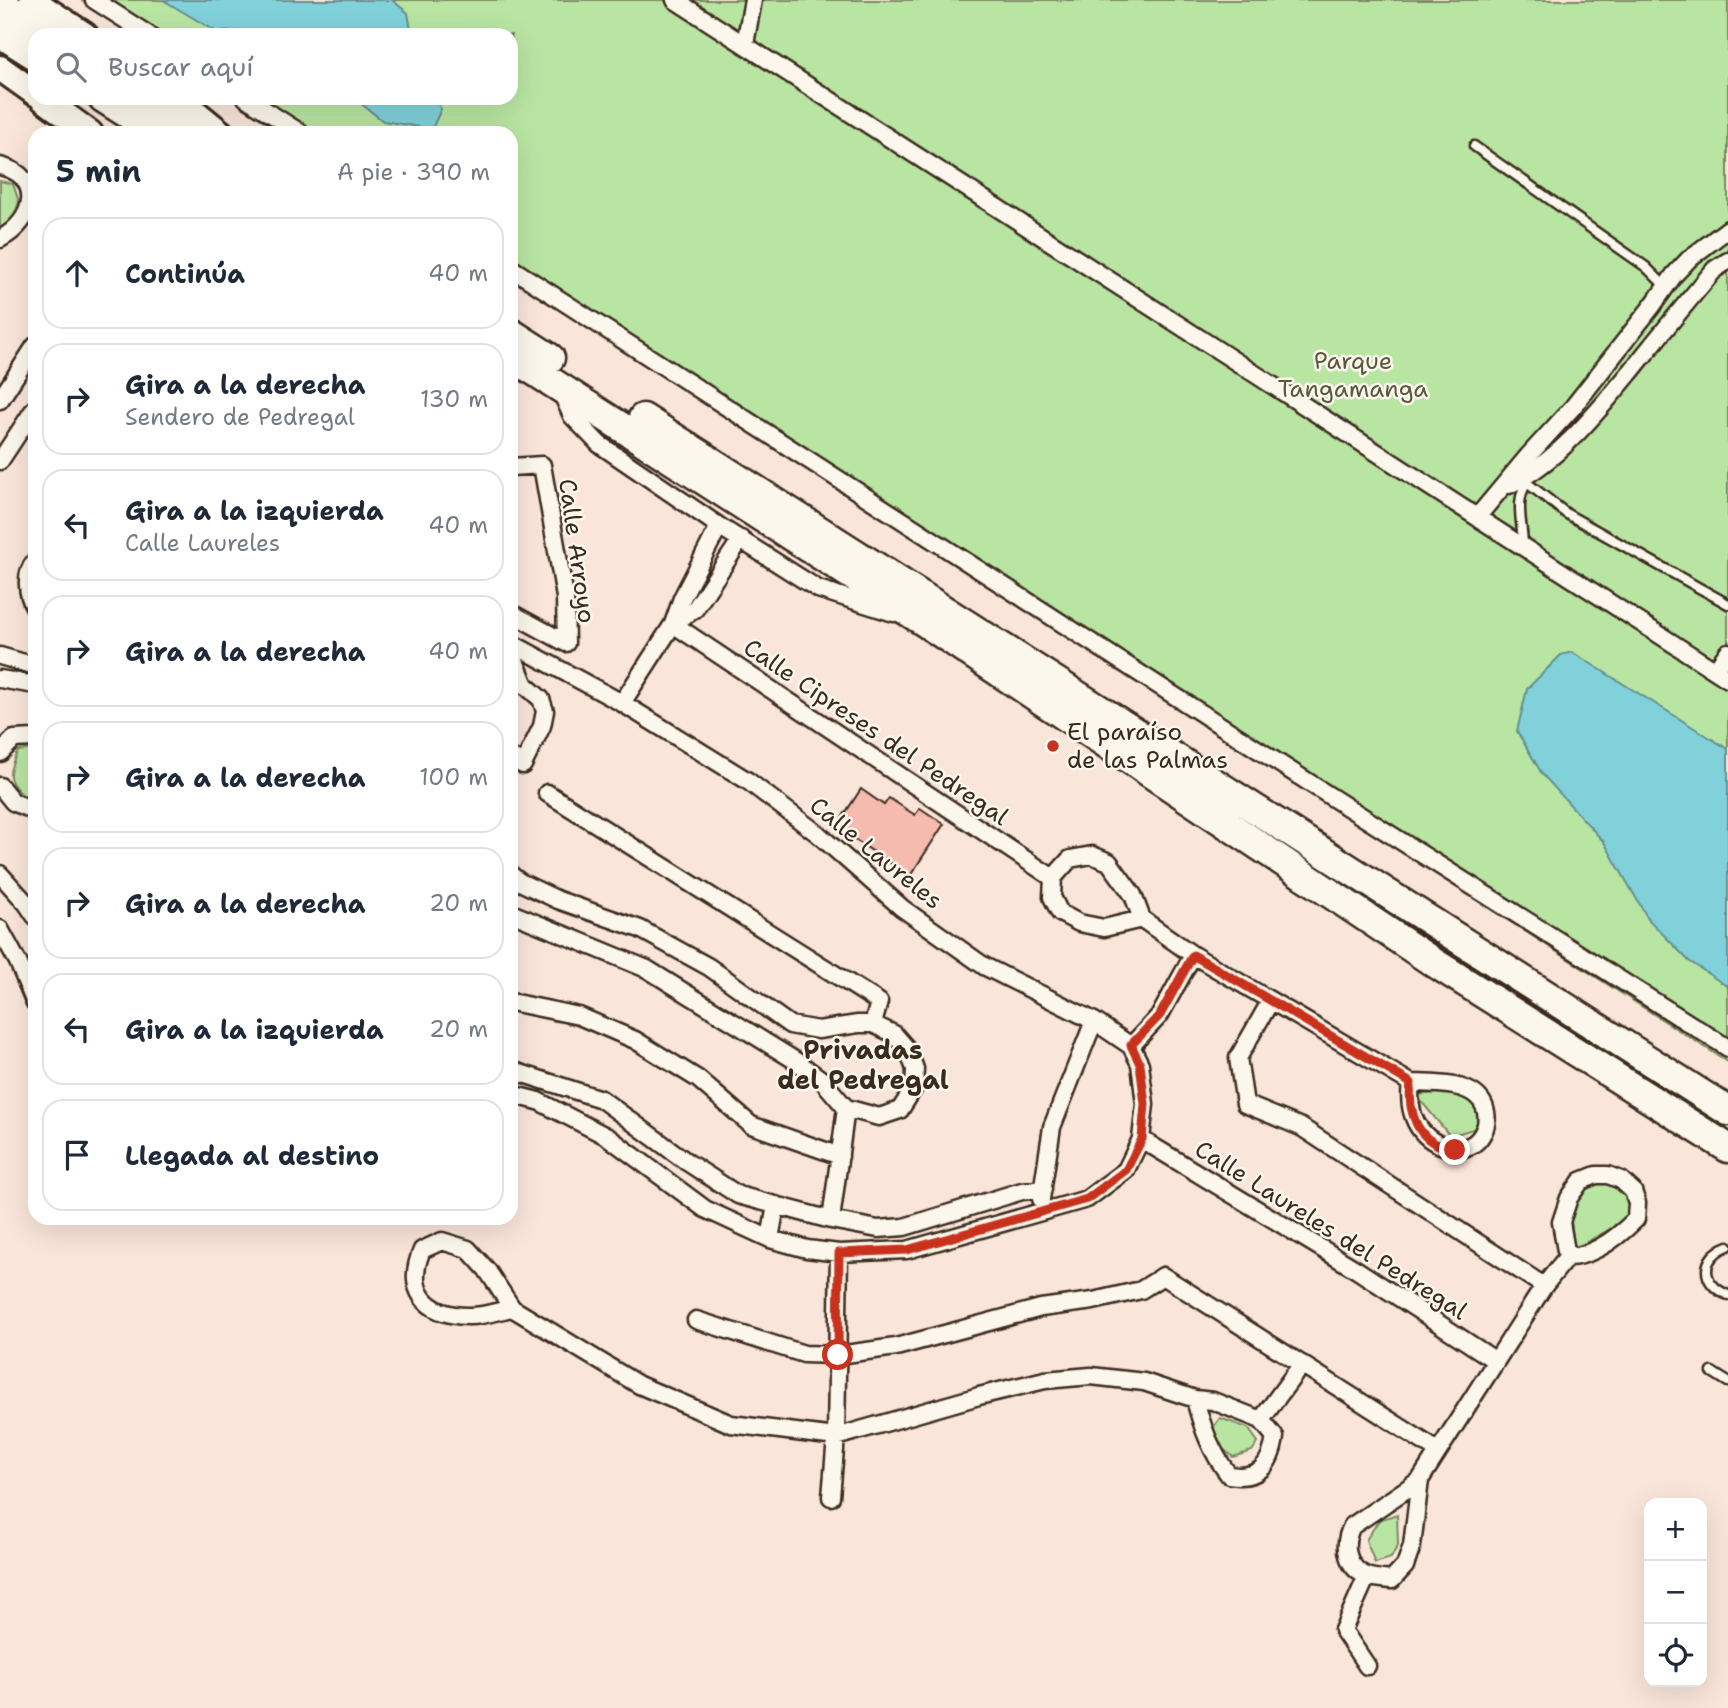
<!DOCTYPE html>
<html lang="es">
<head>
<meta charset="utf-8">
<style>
	body { margin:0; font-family:"Shantell Sans",sans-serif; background:#f6f6f7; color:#1f2937 }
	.controls { position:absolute; right:21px; bottom:21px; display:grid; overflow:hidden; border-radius:14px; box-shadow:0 7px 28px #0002 }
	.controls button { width:63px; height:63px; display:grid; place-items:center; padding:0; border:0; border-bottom:2px solid #e0e1e3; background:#fff; color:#1f2937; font:35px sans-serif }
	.stop { position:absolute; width:21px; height:21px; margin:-16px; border:5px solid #c8321e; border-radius:50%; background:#fff }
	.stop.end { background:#c8321e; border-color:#fff; box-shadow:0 2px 7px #0008 }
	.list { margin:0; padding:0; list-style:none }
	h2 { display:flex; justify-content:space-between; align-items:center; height:91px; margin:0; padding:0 28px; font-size:30px }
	h2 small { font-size:23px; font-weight:400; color:#747a83 }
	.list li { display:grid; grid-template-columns:46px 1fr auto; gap:21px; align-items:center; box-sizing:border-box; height:112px; margin:0 14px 14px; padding:0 14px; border:2px solid #e0e1e3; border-radius:21px }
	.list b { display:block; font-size:26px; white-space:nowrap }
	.list p { margin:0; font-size:23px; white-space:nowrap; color:#747a83 }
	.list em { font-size:23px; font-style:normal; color:#747a83 }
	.icon { flex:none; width:38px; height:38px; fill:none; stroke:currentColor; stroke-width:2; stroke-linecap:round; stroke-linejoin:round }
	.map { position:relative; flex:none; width:1728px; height:1708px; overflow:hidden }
	.search { position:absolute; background:#fff; box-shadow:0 7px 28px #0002; left:28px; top:28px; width:490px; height:77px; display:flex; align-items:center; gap:18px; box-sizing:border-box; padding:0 24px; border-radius:21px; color:#747a83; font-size:26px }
	.panel { position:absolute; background:#fff; box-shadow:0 7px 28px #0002; left:28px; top:126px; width:490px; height:1099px; border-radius:21px }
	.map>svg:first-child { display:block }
</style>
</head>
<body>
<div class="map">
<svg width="1728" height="1708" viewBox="0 0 1728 1708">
	<rect width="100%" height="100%" fill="#f9e5d9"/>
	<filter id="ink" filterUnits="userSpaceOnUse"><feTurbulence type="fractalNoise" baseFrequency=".0143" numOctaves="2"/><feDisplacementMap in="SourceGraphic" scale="14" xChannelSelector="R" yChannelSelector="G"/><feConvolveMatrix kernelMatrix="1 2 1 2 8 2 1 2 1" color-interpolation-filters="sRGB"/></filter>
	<g filter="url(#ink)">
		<path fill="#b9e5a2" stroke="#7a8860" stroke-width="2" d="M81,0H1728V1062L511,277V133H287L233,98H511V35H135Z
			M0,181L13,184L19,202L10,226L0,231Z
			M35,749V799H27C7,781 5,776 18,751Z
			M1459,1091L1474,1106L1480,1120L1473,1129L1450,1136L1416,1095Z
			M1597,1182H1604L1629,1196L1627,1220L1574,1249L1571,1220L1580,1193Z
			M1220,1418L1248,1428L1258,1442L1252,1451L1233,1457L1222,1448L1213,1428Z
			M1397,1514L1398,1545L1391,1558L1375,1563L1366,1540L1379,1520Z"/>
		<path fill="#81d1db" stroke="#658e8f" stroke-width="2" d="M163,0H392L408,13L412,35H253L241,31L217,32Z
			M354,98H434L441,109L432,129L383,121Z
			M1572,652L1728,749V987L1689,961L1648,919L1604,842L1542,774L1517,731L1527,689L1561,655Z"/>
		<path fill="#f5bbae" stroke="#3b2a1e" stroke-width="2" d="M861,789L884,805L889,798L915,815L920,808L944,824L910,876L836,827Z"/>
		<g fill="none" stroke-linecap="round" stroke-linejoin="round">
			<g stroke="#3b2a1e" stroke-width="13">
				<path id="lane" d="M1474,146L1646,267L1665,286
					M1522,479L1567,514L1728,604
					M1523,546C1523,525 1514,500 1527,483
					M1728,1246C1700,1257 1700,1284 1728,1295
					M1712,1372L1728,1382"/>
			</g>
			<g stroke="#3b2a1e" stroke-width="21">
				<path id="street" d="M94,0L149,35
					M675,0L1728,679
					M745,44L753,0
					M246,98L301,133
					M0,166C46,177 34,222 0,239
					M511,268L1333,798L1728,1048
					M561,392L572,416L599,444L719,526L818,589L894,613
					M0,400L35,346
					M0,461L35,408
					M511,467L542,465L565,597L566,643
					M1509,485C1557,463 1600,409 1633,369C1660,335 1687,302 1715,269L1728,261
					M1478,516L1529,455L1573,407L1653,305L1674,275L1690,258L1728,229
					M35,561C24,574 27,595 35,608
					M511,613L566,643
					M673,624L1053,878
					M673,624L695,609L741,539
					M511,643L622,703L748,781L818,834L902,908L984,966L1094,1021L1131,1046L1140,1064L1145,1104L1141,1139L1126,1170L1087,1199L907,1250L839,1253L807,1249L770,1239L705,1209L608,1137L538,1101L511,1094
					M511,651L525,685L541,699L545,711L542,726L523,765L511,757
					M0,656L35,666
					M1715,670L1728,652
					M0,679L35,685
					M622,703L673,624L682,598L719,526
					M0,753L14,739L35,738
					M0,786L13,802L35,811
					M547,793L879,1002L873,1024
					M0,874L27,904L35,916
					M511,875L520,882L558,900L640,929L709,967L790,1025L818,1030L858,1024H873L894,1034L908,1050L915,1069L914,1088L900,1110L879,1117L846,1108L822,1080L796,1061L647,969L511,913
					M1142,919L1104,928L1079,923L1060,913L1052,897L1053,878L1070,859L1092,855L1109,862L1133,895L1142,919L1193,955L1411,1083C1436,1084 1480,1081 1486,1112C1487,1118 1487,1123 1485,1128C1482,1136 1476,1144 1467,1147C1460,1150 1454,1149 1446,1147C1417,1138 1407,1112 1411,1083
					M0,929L18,962L35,1003
					M511,1002L579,1016L635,1040L698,1079L751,1125L840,1156
					M1270,1002L1238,1058L1245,1104L1301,1127L1544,1286
					M1131,1046L1160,1015L1193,955
					M511,1070L601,1099L687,1162L738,1195L831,1220L878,1229L904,1227L1022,1191L1043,1189
					M1141,1139L1357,1270L1496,1361
					M1041,1199L1052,1127L1094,1021
					M831,1220L846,1108
					M770,1239L776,1205
					M512,1308C498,1311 481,1317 468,1316C425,1315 405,1290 422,1250L442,1241L468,1249L487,1270L512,1308L639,1385L731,1424L836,1437L979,1396L1045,1380L1091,1376L1144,1382L1195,1399L1213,1401L1261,1420L1275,1437C1271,1465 1259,1480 1229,1475C1211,1452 1202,1427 1195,1399
					M696,1320L804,1354L838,1355L896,1347L1041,1308L1093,1301L1141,1290L1163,1276L1438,1451
					M1261,1420L1302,1364
					M1420,1480L1412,1546L1405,1566L1392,1580C1385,1579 1377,1579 1370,1577C1346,1570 1342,1545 1352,1526L1420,1480L1544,1286L1567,1257L1561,1222L1569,1198L1581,1181L1596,1175H1608L1621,1180L1633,1191L1637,1203L1636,1219C1618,1237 1593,1257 1567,1257
					M831,1497L836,1437L839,1253
					M1367,1576L1343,1630L1367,1666"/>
			</g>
			<g stroke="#3b2a1e" stroke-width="30">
				<path id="primary" d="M32,0L85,35
					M0,68L35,93
					M42,98L90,133
					M178,98L221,133"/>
			</g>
			<g stroke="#3b2a1e" stroke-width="33">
				<path id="highway" d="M0,3L49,35
					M0,33L35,55
					M103,98L158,133
					M146,98L200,133
					M511,333L550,358
					M511,356L926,623L1430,960L1728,1148
					M643,418L1728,1111"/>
			</g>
			<use href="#lane" stroke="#fbf7ec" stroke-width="8"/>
			<use href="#street" stroke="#fbf7ec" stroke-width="16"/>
			<use href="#primary" stroke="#fbf7ec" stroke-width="24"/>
			<use href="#highway" stroke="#fbf7ec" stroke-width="28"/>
		</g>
	</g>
	<g fill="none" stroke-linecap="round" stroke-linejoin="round" filter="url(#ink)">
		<path stroke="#c8321e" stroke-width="9" d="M838,1355L839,1253L907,1250L1087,1199L1126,1170L1142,1139L1145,1104L1140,1064L1131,1045L1160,1015L1193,955L1411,1083C1408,1104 1413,1131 1434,1143C1440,1146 1449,1148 1455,1150"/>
	</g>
	<circle fill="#c8321e" stroke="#fbf7ec" stroke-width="2.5" cx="1053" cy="746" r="7"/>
	<g text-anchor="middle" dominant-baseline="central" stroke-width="5" stroke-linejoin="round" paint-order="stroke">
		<g font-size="24" fill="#5a593f" stroke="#fbf7ec">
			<text x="1353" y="361">Parque<tspan x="1353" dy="28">Tangamanga</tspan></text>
		</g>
		<g font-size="24" fill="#3b2a1e" stroke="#fbf7ec">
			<text transform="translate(577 551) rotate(82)">Calle Arroyo</text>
			<text transform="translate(876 732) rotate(34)">Calle Cipreses del Pedregal</text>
			<text transform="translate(876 853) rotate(39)">Calle Laureles</text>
			<text transform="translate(1331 1230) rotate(32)">Calle Laureles del Pedregal</text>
		</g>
		<g font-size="24" fill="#3b2a1e" stroke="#fbf7ec" text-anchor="start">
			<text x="1067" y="732">El paraíso<tspan x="1067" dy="28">de las Palmas</tspan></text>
		</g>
		<g font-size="26" font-weight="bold" fill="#3b2a1e" stroke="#fbf7ec">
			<text x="863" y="1049">Privadas<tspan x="863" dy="30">del Pedregal</tspan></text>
		</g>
	</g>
</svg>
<div class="controls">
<button>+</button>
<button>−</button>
<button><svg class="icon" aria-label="locate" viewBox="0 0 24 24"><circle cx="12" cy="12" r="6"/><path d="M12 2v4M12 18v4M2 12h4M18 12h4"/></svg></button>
</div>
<div class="stop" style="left:838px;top:1355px"></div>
<div class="stop end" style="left:1455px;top:1150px"></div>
<div class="search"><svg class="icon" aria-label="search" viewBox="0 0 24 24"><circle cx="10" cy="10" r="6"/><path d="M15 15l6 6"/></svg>Buscar aquí</div>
<section class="panel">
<h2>5 min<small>A pie · 390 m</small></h2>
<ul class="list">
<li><svg class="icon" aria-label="ahead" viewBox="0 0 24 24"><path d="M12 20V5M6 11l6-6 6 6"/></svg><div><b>Continúa</b></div><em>40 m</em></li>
<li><svg class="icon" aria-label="right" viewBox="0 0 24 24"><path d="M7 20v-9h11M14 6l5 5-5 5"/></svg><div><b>Gira a la derecha</b><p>Sendero de Pedregal</p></div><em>130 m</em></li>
<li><svg class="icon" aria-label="left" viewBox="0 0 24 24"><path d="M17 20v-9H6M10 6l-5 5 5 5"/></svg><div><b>Gira a la izquierda</b><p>Calle Laureles</p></div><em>40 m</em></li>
<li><svg class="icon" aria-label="right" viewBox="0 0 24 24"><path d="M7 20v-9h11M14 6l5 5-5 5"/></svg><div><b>Gira a la derecha</b></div><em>40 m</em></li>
<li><svg class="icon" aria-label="right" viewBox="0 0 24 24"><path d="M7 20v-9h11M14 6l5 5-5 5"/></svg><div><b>Gira a la derecha</b></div><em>100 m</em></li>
<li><svg class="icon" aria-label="right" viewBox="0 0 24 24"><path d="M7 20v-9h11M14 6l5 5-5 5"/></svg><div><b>Gira a la derecha</b></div><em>20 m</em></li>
<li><svg class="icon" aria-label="left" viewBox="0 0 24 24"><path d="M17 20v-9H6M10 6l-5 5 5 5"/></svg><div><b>Gira a la izquierda</b></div><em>20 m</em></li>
<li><svg class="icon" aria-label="arrive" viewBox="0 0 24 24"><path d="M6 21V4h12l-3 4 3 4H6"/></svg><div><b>Llegada al destino</b></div></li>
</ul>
</section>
</div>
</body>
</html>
